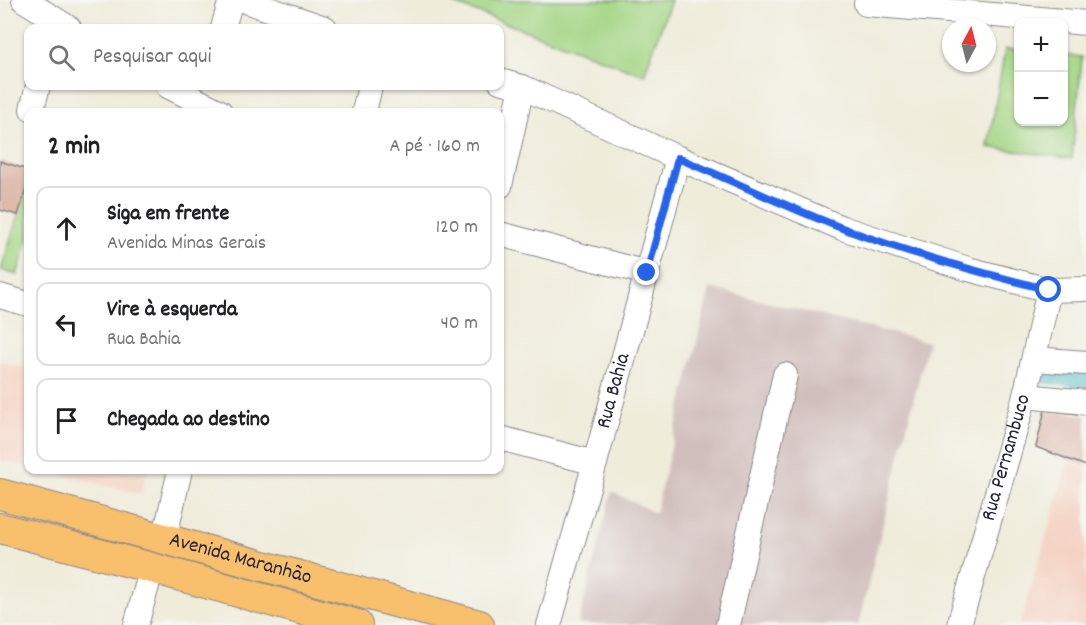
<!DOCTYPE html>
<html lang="pt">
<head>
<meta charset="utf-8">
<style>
	body { margin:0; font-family:Dekko,sans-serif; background:#f2f2f2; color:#202124 }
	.controls { position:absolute; right:18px; top:18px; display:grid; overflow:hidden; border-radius:12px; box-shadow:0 2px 4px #0004 }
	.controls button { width:54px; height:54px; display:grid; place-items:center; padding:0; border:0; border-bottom:2px solid #e0e0e0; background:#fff; color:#202124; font:30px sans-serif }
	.compass { position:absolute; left:942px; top:18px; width:54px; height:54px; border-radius:50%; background:#fff; box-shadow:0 2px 4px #0004; rotate:7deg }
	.stop { position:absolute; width:18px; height:18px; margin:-14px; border:4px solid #2563eb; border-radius:50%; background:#fff }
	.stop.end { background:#2563eb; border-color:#fff; box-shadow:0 2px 6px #0008 }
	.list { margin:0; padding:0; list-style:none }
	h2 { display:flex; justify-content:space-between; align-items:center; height:78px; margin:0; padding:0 24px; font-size:26px }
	h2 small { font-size:20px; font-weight:400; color:#757577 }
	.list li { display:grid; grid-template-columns:39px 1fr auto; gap:18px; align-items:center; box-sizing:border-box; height:84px; margin:0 12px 12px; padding:0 12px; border:2px solid #e0e0e0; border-radius:12px }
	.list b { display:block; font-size:22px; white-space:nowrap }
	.list p { margin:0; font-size:20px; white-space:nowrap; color:#757577 }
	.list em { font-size:20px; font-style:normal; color:#757577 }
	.icon { flex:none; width:33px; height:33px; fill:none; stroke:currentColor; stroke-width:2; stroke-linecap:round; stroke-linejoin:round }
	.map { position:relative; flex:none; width:1086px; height:625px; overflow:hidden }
	.search { position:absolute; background:#fff; box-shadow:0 2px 4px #0004; left:24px; top:24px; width:480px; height:66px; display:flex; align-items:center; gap:15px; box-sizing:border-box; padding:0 21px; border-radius:12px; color:#757577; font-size:22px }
	.panel { position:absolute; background:#fff; box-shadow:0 2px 4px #0004; left:24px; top:108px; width:480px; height:366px; border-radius:12px }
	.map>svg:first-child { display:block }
</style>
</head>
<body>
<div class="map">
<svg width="1086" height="625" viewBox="0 0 1086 625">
	<rect width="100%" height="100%" fill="#f6f6f2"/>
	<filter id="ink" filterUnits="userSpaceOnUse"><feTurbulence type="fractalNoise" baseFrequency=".0167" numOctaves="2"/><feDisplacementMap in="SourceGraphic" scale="12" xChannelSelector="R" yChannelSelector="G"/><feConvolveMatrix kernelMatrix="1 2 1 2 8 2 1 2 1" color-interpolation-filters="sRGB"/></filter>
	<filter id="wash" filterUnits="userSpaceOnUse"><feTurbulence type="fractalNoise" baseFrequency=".008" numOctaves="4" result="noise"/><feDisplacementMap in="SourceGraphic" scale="24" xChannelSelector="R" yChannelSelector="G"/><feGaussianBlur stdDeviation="1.35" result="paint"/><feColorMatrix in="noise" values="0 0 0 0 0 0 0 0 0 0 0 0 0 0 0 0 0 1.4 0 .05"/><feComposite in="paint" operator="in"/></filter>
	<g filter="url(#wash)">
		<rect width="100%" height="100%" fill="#efecda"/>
		<path fill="#f5d2c2" d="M0,361L28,369V467L0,460Z
			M1068,462L1086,468V625H1020Z
			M40,470H148L141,494Z"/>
		<path fill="#d1bfbd" d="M710,288L928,342L858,625L578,624L612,492L655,513Z"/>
		<path fill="#a4d685" stroke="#637c60" stroke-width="1.5" d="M444,0H671L644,75Z
			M1005,49L1018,50V122H1064V55L1082,57L1072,159L988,147Z
			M28,183V239L17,275L1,270Z"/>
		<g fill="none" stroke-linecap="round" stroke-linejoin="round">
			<path stroke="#44b4bc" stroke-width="22" d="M1045,373L1086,377"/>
		</g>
		<g id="blocks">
			<path fill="#d6a494" d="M0,161L28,170V183L18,215L0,210Z
				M1045,410L1086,415V466L1036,447Z"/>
		</g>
	</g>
	<g filter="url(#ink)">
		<use href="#blocks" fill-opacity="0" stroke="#88878a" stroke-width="1.5"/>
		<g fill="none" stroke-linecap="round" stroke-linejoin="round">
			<g stroke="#88878a" stroke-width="26">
				<g id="minor">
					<path d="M24,0L69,28"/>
					<path d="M242,0L325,28"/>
					<path d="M866,4L1086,23"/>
					<path d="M223,28L231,0"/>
					<path d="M500,81L522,87L678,158L842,228L968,269L1049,290L1086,289"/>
					<path d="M168,86L220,112"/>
					<path d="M32,109L38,86"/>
					<path d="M364,112L370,86"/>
					<path d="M500,186L522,87"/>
					<path d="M500,234L647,273"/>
					<path d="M0,296L28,304"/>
					<path d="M1034,359L1086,363"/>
					<path d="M1025,396L1086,402"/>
					<path d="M500,438L595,463"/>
					<path d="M164,540L180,470"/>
					<path d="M136,625L152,568"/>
					<path id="s1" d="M549,625L595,463L678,158"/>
					<path d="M728,625L785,375"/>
					<path id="s2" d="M959,625L1025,396L1049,290"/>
				</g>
			</g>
			<g stroke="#88878a" stroke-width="32">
				<g id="major">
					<path id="s3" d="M0,494L479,625"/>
					<path d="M0,528L152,568L357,625"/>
				</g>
			</g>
			<use href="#minor" stroke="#fff" stroke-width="24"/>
			<use href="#major" stroke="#f8bf6c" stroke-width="30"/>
		</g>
	</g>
	<g fill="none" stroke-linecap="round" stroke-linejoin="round" filter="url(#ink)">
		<path stroke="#2563eb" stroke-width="8" d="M647,273L678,158C733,181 787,207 842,228C910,254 979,272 1049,290"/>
	</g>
	<g text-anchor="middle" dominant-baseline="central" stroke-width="5" stroke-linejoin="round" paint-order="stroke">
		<g font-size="21" fill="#22223b" stroke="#f6f6f2">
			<text stroke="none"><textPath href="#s1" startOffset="243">Rua Bahia</textPath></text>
			<text stroke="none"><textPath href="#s2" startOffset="174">Rua Pernambuco</textPath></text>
			<text stroke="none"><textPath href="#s3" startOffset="249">Avenida Maranhão</textPath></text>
		</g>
	</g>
</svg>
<div class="controls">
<button>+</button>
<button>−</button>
</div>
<svg class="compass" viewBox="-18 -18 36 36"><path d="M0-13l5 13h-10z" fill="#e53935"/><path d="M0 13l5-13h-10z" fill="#757577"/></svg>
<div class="stop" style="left:1049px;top:290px"></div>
<div class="stop end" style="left:647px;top:273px"></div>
<div class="search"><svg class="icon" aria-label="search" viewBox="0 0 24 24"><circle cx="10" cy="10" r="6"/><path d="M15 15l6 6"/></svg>Pesquisar aqui</div>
<section class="panel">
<h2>2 min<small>A pé · 160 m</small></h2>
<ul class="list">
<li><svg class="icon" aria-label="ahead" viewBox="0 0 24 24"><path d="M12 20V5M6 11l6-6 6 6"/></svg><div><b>Siga em frente</b><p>Avenida Minas Gerais</p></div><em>120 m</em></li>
<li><svg class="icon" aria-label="left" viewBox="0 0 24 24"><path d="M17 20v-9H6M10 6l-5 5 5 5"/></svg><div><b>Vire à esquerda</b><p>Rua Bahia</p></div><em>40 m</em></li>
<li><svg class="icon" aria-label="arrive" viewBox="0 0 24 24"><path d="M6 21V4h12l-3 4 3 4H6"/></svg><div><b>Chegada ao destino</b></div></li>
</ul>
</section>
</div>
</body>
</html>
